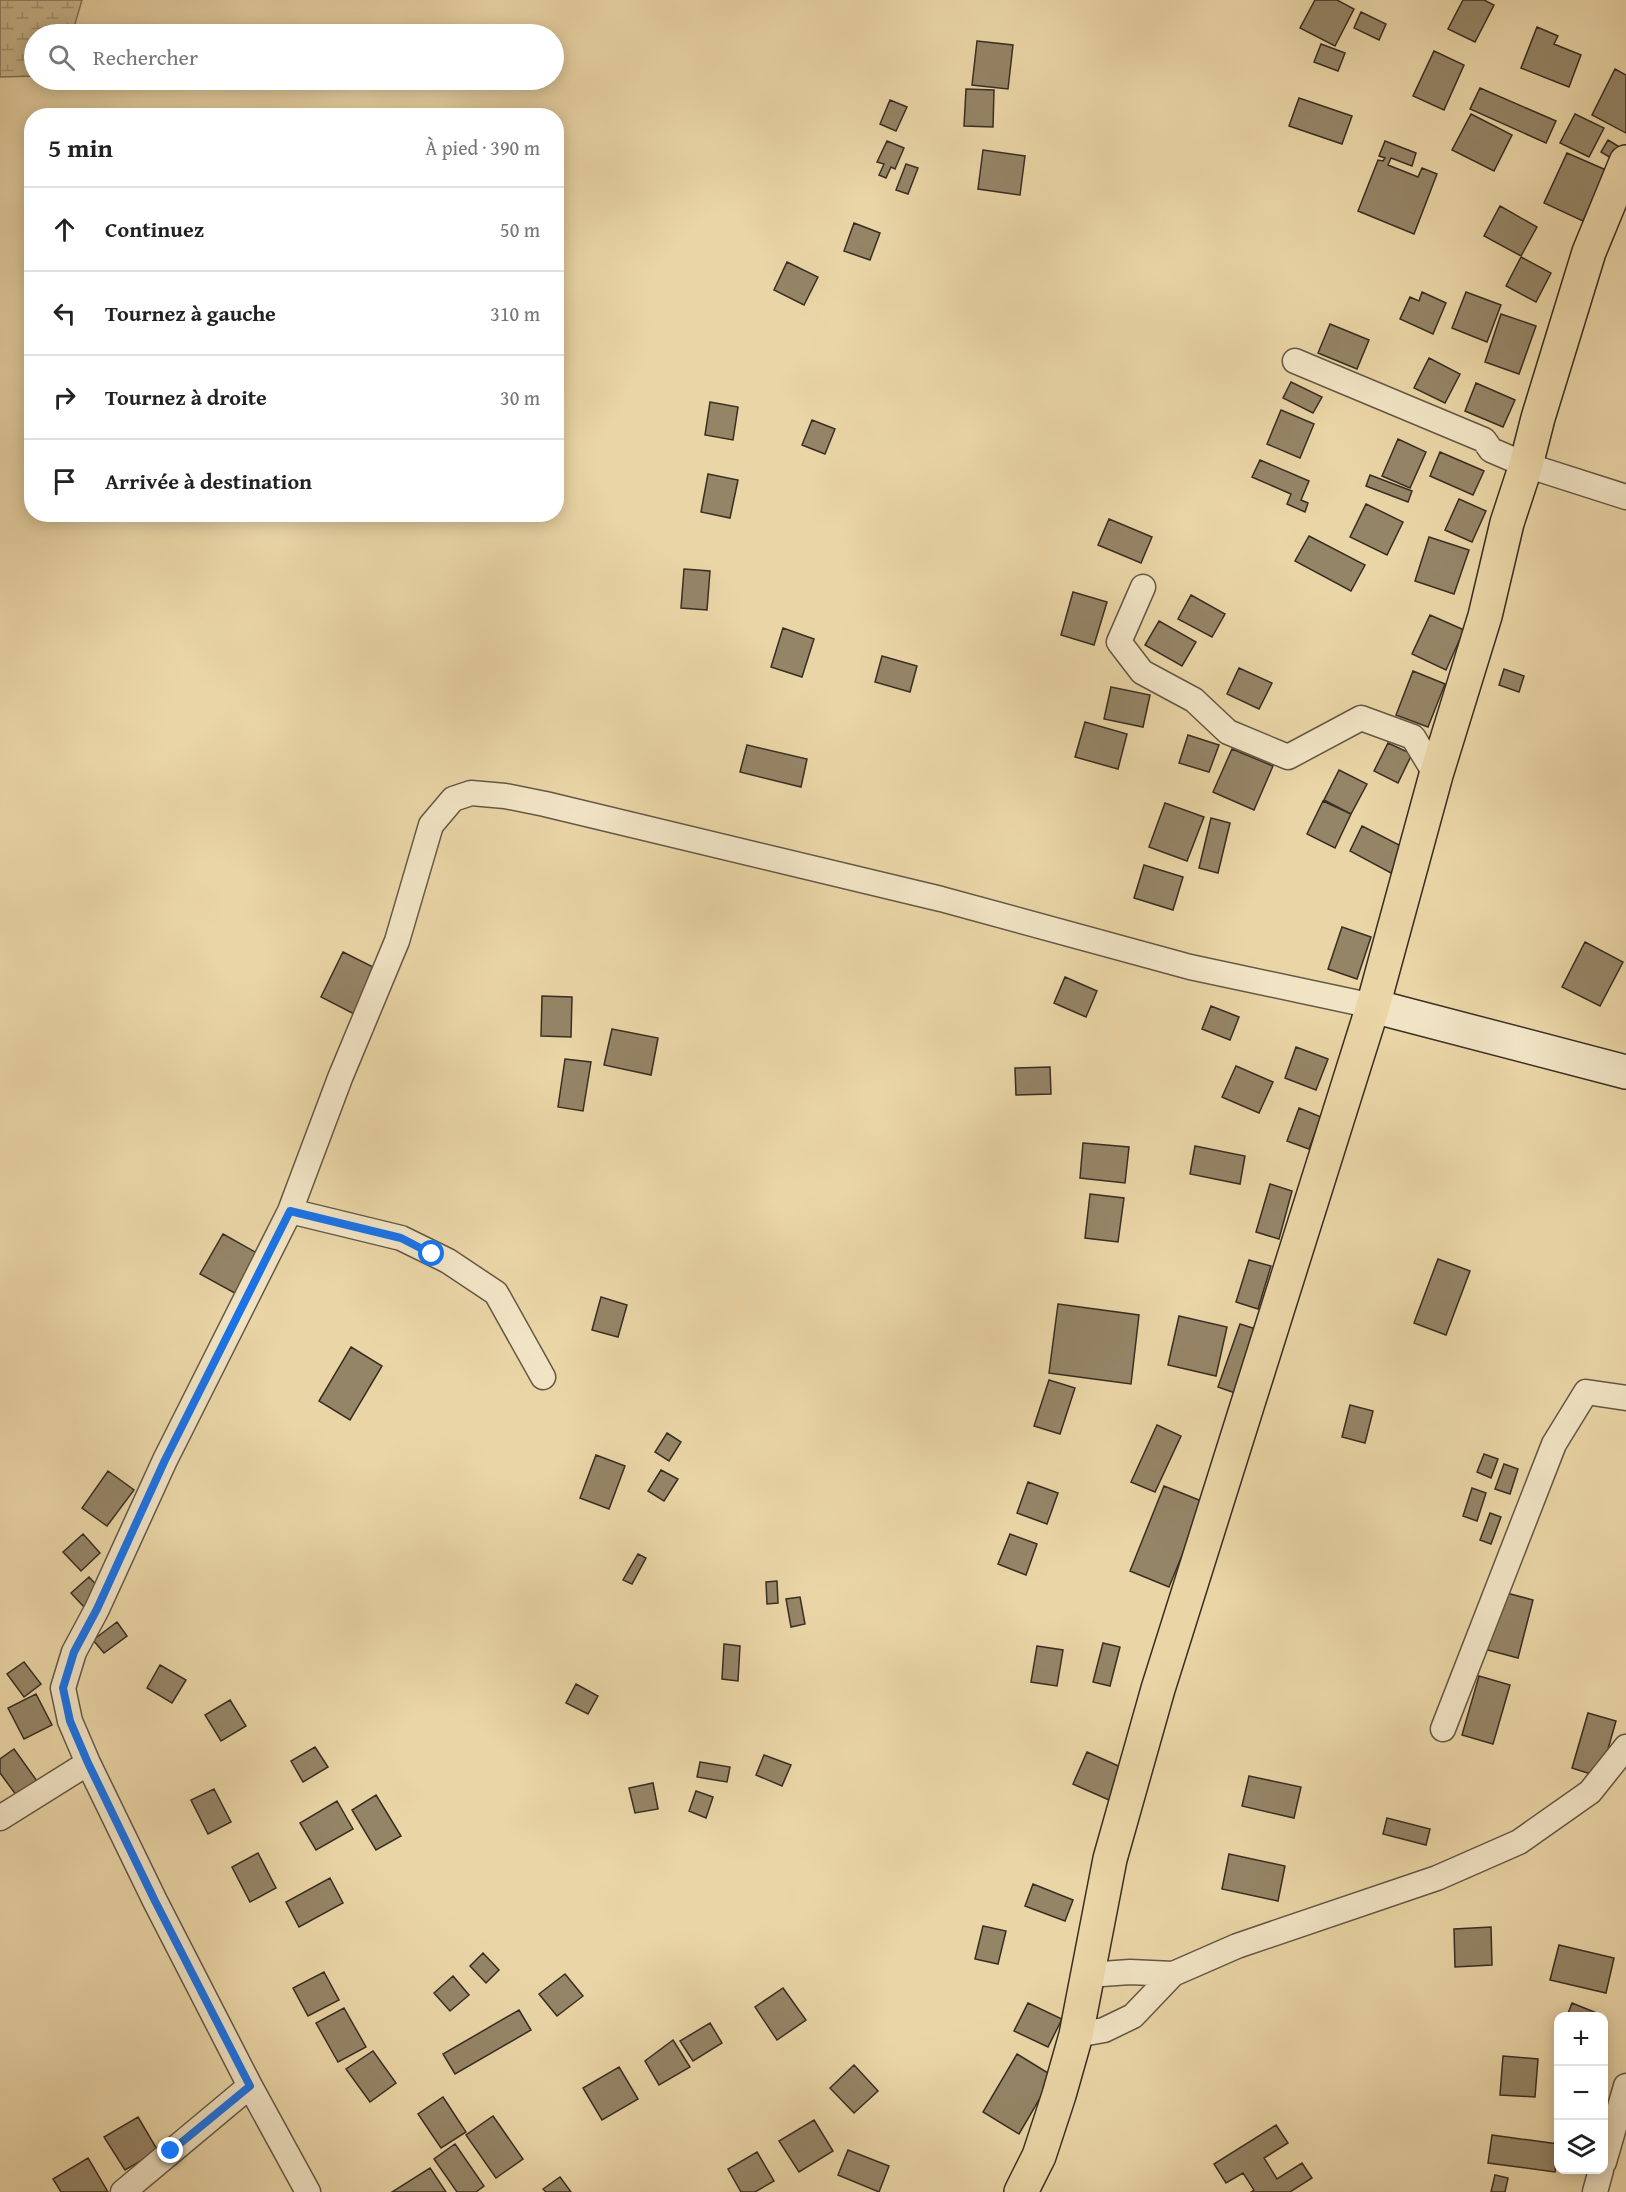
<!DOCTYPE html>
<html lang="fr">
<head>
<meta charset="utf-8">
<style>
	body { margin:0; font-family:"Gentium Book Plus",serif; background:#f6f6f6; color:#222 }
	.controls { position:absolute; right:18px; bottom:18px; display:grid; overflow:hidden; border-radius:12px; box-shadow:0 3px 15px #0003 }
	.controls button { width:54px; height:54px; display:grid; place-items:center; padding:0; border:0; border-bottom:2px solid #e0e0e0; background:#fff; color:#222; font:30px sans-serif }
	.stop { position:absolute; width:18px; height:18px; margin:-14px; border:4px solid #1a73e8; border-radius:50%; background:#fff }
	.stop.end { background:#1a73e8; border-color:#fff; box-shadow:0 2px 6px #0008 }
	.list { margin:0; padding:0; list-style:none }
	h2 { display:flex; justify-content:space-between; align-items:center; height:78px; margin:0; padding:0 24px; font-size:26px }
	h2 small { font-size:20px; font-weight:400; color:#767676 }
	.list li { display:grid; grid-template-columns:39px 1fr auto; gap:18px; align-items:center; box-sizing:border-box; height:84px; padding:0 24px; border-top:2px solid #e0e0e0 }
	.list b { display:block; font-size:22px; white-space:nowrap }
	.list em { font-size:20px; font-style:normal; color:#767676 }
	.icon { flex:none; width:33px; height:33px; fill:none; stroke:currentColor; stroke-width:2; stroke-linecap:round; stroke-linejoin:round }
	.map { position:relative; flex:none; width:1626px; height:2192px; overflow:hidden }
	.search { position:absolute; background:#fff; box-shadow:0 3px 15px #0003; left:24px; top:24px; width:540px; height:66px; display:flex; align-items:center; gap:15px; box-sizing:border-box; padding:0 21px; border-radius:33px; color:#767676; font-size:22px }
	.panel { position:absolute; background:#fff; box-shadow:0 3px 15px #0003; left:24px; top:108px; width:540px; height:414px; border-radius:24px }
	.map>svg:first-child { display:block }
</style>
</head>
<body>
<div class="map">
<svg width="1626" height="2192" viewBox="0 0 1626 2192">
	<defs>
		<pattern id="wetland-marsh" width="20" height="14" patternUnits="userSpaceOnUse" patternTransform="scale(1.5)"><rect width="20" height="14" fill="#ccb990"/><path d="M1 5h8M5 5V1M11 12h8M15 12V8" fill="none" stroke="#a79775"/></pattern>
	</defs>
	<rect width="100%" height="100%" fill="#ead5a6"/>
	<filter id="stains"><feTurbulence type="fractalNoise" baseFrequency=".00333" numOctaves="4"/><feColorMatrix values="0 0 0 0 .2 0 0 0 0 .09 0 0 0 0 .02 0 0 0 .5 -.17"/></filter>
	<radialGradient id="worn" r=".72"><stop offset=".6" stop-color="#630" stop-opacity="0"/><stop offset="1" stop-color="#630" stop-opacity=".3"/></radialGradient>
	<path fill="url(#wetland-marsh)" stroke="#82745a" stroke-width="1.5" d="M0,0H82L72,34H34V76L0,77Z"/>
	<path fill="#958567" stroke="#382e23" stroke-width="1.5" d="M1315,0H1337L1354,9L1335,46L1300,28Z
		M1463,0H1484L1494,5L1475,42L1448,29Z
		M1361,12L1386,24L1379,40L1354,28Z
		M1537,27L1558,36L1554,44L1581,55L1569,87L1521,68Z
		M977,41L1013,45L1008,89L972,85Z
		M1321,44L1345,53L1338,71L1314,62Z
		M1434,51L1464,65L1444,110L1413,96Z
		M1615,69L1626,75V133L1592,115Z
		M1480,88L1556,121L1546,143L1470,109Z
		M966,89L994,90L993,127L964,126Z
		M1299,98L1352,116L1342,144L1289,126Z
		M890,100L907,107L896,131L880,124Z
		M1471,114L1512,135L1494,171L1452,150Z
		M1575,114L1604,128L1589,157L1560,143Z
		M1608,140L1626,151L1621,164L1601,152Z
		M887,141L904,148L895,169L891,167L886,178L879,175L884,164L877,162Z
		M1385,141L1416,153L1412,166L1391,158L1388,165L1418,177L1422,168L1437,174L1414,234L1358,211L1378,160L1383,161L1385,158L1379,156Z
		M983,150L1025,156L1020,195L978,189Z
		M1567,153L1606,170L1583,221L1544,203Z
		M906,164L918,168L908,194L896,190Z
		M1500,206L1537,227L1521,256L1484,236Z
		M854,223L880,233L870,260L844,251Z
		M1521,257L1551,273L1536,302L1506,286Z
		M787,262L818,277L804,305L774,290Z
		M1422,292L1446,303L1433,334L1400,319L1410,297L1419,301Z
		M1466,292L1501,305L1487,342L1452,328Z
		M1501,314L1536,326L1519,374L1485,362Z
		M1330,324L1369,340L1357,369L1318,353Z
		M1429,358L1460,374L1445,403L1414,388Z
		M1291,382L1322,397L1313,413L1283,398Z
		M1476,383L1515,400L1503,427L1465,411Z
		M710,402L738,407L733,440L705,435Z
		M1281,410L1314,424L1300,458L1267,444Z
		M812,420L835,429L825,454L802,445Z
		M1398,439L1426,452L1410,488L1382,476Z
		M1440,452L1484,471L1473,495L1430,476Z
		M1260,460L1309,481L1301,500L1308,503L1305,512L1287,504L1291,494L1252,477Z
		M708,474L738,480L730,518L701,512Z
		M1370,475L1412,491L1408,502L1366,486Z
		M1459,499L1486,511L1472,542L1445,530Z
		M1366,504L1403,522L1387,555L1350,537Z
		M1109,519L1152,537L1141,563L1098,545Z
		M1309,536L1365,565L1351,591L1295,561Z
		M1429,537L1469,550L1454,594L1415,581Z
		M684,569L710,571L707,610L681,608Z
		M1073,592L1107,602L1094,645L1061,635Z
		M1191,595L1225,614L1212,637L1178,619Z
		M1430,615L1464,630L1446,670L1412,654Z
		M1159,621L1196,642L1182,666L1145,645Z
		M783,628L814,639L802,677L771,667Z
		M882,656L917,666L910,692L875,682Z
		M1239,668L1272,683L1259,709L1227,694Z
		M1504,669L1524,676L1519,692L1499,685Z
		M1413,671L1445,684L1428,727L1396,715Z
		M1111,687L1150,695L1143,727L1104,719Z
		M1085,722L1127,734L1118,769L1075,757Z
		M1188,735L1219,745L1209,772L1179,763Z
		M1388,743L1412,754L1398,783L1374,771Z
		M747,745L807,759L801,787L740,772Z
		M1232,749L1273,766L1254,810L1213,792Z
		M1339,770L1367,784L1351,814L1324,800Z
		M1323,801L1351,814L1335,848L1307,834Z
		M1165,803L1204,817L1187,861L1149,847Z
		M1211,818L1230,823L1218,873L1199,868Z
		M1362,826L1405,848L1391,873L1350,851Z
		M1144,865L1183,877L1173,910L1134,898Z
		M1342,927L1371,937L1357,979L1328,969Z
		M1585,942L1623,962L1600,1006L1562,987Z
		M343,952L381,971L358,1016L321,997Z
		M1065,977L1097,991L1086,1017L1054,1003Z
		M542,996L572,997L571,1037L541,1036Z
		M1211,1006L1239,1017L1230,1040L1202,1029Z
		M612,1029L658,1038L651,1075L604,1065Z
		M1296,1047L1328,1059L1316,1090L1285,1078Z
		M565,1059L591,1062L583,1111L558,1107Z
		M1236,1066L1273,1082L1259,1113L1222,1097Z
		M1050,1067L1051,1094L1016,1095L1015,1068Z
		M1299,1108L1321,1117L1309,1149L1287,1141Z
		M1083,1143L1129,1147L1125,1183L1080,1178Z
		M1195,1146L1245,1156L1240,1184L1190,1174Z
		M1270,1184L1292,1191L1279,1239L1256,1232Z
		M1090,1194L1124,1198L1118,1242L1085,1238Z
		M223,1234L264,1257L242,1297L200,1274Z
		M1438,1259L1470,1271L1446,1335L1414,1323Z
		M1249,1260L1271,1266L1258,1309L1236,1302Z
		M601,1297L627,1305L618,1337L592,1330Z
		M1058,1304L1139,1315L1131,1384L1049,1373Z
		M1179,1316L1227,1327L1216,1376L1168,1365Z
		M1240,1324L1259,1330L1238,1394L1218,1387Z
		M351,1347L382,1366L350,1420L319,1401Z
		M1049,1380L1075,1388L1060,1434L1034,1426Z
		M1350,1405L1373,1411L1365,1443L1342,1437Z
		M1157,1425L1181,1436L1155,1492L1131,1482Z
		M667,1433L681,1442L669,1461L655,1452Z
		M1484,1454L1498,1459L1491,1478L1477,1472Z
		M596,1455L625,1466L609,1509L580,1498Z
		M1504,1464L1518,1469L1510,1494L1495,1489Z
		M661,1470L678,1479L664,1501L648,1491Z
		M108,1471L134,1490L107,1526L82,1508Z
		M1028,1482L1058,1493L1047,1524L1017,1513Z
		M1164,1486L1204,1502L1169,1587L1130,1571Z
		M1472,1488L1486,1493L1477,1521L1463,1516Z
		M1490,1513L1501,1517L1491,1544L1480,1540Z
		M83,1534L100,1553L81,1571L63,1552Z
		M1010,1534L1037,1544L1026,1575L998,1564Z
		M638,1554L646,1558L632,1584L623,1580Z
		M89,1577L102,1591L84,1607L71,1593Z
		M777,1581L778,1603L767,1604L766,1582Z
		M1499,1591L1533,1600L1518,1658L1484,1649Z
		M800,1597L805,1624L791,1627L786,1599Z
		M117,1622L127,1636L104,1653L93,1640Z
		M1103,1643L1120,1647L1110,1686L1093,1682Z
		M724,1644L740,1646L738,1681L722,1679Z
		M1037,1646L1063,1650L1057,1686L1031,1682Z
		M24,1662L41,1684L24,1697L7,1674Z
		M160,1665L186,1680L172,1703L147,1688Z
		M1479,1676L1510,1685L1493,1744L1462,1735Z
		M576,1684L598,1696L588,1714L566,1703Z
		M36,1694L52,1725L24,1739L8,1708Z
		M230,1700L246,1726L221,1741L205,1715Z
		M1588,1713L1616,1721L1600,1777L1572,1768Z
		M315,1747L328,1767L303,1782L291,1761Z
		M14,1749L42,1788L22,1803L0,1773V1759Z
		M1087,1752L1123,1768L1109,1800L1073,1784Z
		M764,1755L791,1765L782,1786L756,1775Z
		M700,1762L730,1767L727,1782L697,1777Z
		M1249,1776L1301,1787L1294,1818L1242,1806Z
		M653,1783L658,1809L635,1813L629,1788Z
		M214,1789L231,1822L208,1834L191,1800Z
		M696,1791L713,1797L706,1818L689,1811Z
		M376,1795L401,1836L376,1850L352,1810Z
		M337,1801L353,1829L316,1850L300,1823Z
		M1387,1818L1430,1829L1426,1845L1383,1834Z
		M258,1853L276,1888L250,1902L232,1867Z
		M1229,1854L1285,1866L1278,1901L1222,1889Z
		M330,1878L343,1903L299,1927L286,1902Z
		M1033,1884L1073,1900L1065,1921L1025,1906Z
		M983,1926L1006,1931L998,1964L975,1959Z
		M1491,1927L1492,1965L1455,1967L1454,1929Z
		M1559,1945L1614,1958L1606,1993L1550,1980Z
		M483,1953L499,1970L486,1983L470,1966Z
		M324,1972L339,2000L308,2016L293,1988Z
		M565,1974L583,1996L557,2016L539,1994Z
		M453,1976L469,1995L450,2011L434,1993Z
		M783,1988L806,2020L777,2040L755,2007Z
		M1028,2003L1062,2019L1048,2047L1014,2031Z
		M1572,2003L1599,2014L1598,2016H1567Z
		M344,2008L366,2047L338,2062L316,2023Z
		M519,2010L531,2030L455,2074L443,2054Z
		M710,2023L722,2043L693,2061L680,2041Z
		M673,2040L690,2067L659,2085L645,2061Z
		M373,2051L396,2083L370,2102L346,2069Z
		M1017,2054L1053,2076L1019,2134L983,2112Z
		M1503,2056L1538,2059L1535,2097L1500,2095Z
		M854,2065L878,2091L854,2113L830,2088Z
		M619,2067L638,2099L602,2120L583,2088Z
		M443,2097L466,2132L441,2148L418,2114Z
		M493,2116L523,2159L496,2178L466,2135Z
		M138,2117L158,2151L125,2170L104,2137Z
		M814,2120L833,2151L799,2172L779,2141Z
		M1276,2125L1288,2143L1264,2158L1277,2179L1302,2163L1312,2178L1290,2192H1251L1254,2190L1243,2173L1226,2183L1214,2164Z
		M1492,2135L1558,2144L1555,2172L1488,2163Z
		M455,2144L484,2186L476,2192H457L434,2159Z
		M848,2150L889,2166L879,2192L838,2175Z
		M757,2152L774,2181L755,2192H741L728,2169Z
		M88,2158L108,2192H61L53,2179Z
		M430,2168L446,2192H392Z
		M1495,2175L1508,2178L1505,2192H1491Z
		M560,2177L571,2192H546L543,2189Z"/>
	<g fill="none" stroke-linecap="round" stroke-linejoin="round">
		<g stroke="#645844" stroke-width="27">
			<path id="street" d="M1295,361L1484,440L1491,450L1526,465L1626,497
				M1143,587L1119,642L1142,672L1194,700L1228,732L1288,757L1361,718L1413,737L1436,775
				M290,1211L401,1238L448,1261L496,1293L543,1377
				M1443,1729L1554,1444L1586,1392L1626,1398
				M0,1818L88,1763
				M1088,1975L1130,1972L1173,1974
				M1076,2035L1104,2030L1133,2016L1173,1974L1237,1946L1437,1878L1519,1842L1590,1792L1626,1747
				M1604,2162L1626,2086
				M123,2192L250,2086
				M308,2192L250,2086L155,1901L88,1763L70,1721L63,1688L74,1652L97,1609L165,1460L290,1211L340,1078L397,941L431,825L453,799L471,793L505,796L545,804L941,899L1190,967L1373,1006
				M1595,2192L1601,2170"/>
		</g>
		<g stroke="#382e23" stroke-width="36">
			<path id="secondary" d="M1373,1006L1626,1072"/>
		</g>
		<g stroke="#382e23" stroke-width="36">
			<path id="highway" d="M1021,2192L1039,2156L1059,2095L1076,2035L1110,1859L1158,1689L1373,1006L1436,775L1485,616L1507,523L1526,465L1538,418L1589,252L1626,162"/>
		</g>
		<use href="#street" stroke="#f1e4c5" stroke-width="24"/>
		<use href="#secondary" stroke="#f1e4c5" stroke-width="33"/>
		<use href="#highway" stroke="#ead5a6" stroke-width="33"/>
	</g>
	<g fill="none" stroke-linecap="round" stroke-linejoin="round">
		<path stroke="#1a73e8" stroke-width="8" d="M171,2151L250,2086L155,1901L88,1763L70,1721L63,1688L74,1652L97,1609L165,1460L290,1211L401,1238L432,1254"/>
	</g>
	<rect width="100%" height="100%" filter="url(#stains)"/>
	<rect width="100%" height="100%" fill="url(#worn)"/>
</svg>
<div class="controls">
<button>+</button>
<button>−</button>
<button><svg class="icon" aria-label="layers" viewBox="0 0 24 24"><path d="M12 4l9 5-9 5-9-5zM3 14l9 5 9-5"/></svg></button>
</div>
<div class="stop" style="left:432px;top:1254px"></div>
<div class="stop end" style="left:171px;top:2151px"></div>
<div class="search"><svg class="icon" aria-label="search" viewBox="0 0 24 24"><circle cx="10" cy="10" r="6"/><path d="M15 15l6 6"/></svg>Rechercher</div>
<section class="panel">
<h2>5 min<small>À pied · 390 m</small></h2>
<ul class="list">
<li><svg class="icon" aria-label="ahead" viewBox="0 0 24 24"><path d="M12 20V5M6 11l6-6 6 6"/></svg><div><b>Continuez</b></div><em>50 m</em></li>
<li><svg class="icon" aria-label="left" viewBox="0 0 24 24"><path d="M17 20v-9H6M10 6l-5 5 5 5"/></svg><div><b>Tournez à gauche</b></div><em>310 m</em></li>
<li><svg class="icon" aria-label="right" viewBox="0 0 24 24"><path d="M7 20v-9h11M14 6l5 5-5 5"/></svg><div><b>Tournez à droite</b></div><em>30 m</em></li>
<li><svg class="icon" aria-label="arrive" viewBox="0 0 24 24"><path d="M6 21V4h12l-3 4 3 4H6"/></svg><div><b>Arrivée à destination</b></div></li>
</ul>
</section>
</div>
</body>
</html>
